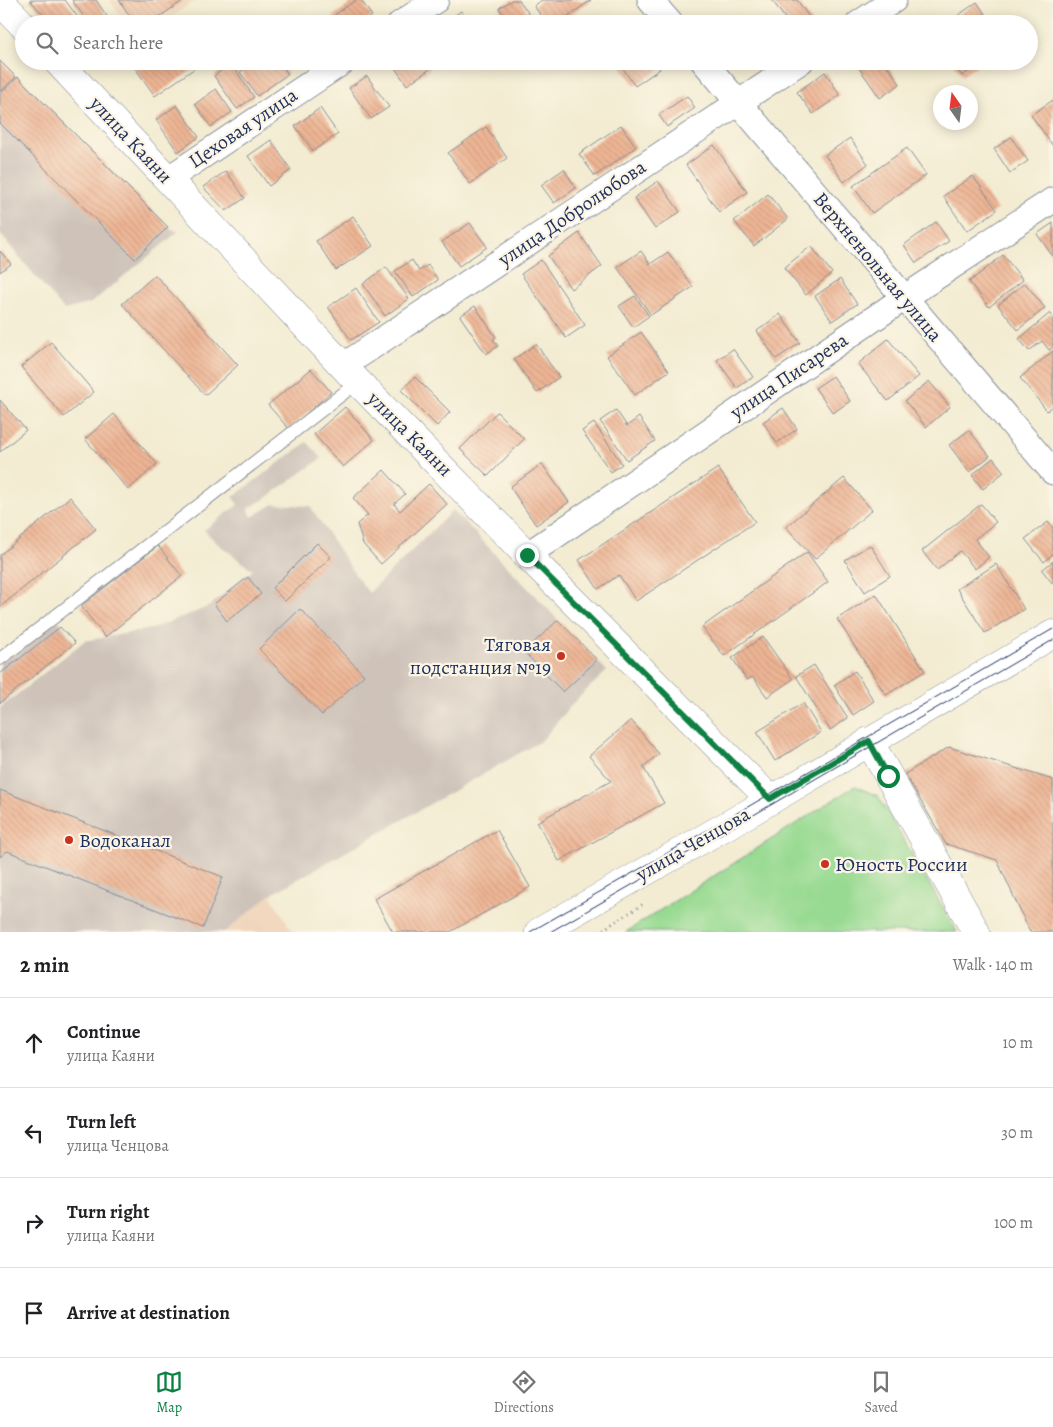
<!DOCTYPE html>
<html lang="en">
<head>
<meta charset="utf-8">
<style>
	body { margin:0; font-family:Alegreya,serif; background:#f2f2f2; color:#202124 }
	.compass { position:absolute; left:933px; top:85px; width:45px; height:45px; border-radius:50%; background:#fff; box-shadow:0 2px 12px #0003; rotate:346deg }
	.stop { position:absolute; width:15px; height:15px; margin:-11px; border:4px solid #0b8043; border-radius:50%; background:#fff }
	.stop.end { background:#0b8043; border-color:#fff; box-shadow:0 1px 5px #0008 }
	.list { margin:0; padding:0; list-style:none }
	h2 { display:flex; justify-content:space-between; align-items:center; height:65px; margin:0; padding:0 20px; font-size:21px }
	h2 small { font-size:16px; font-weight:400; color:#757577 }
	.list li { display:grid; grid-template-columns:32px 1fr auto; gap:15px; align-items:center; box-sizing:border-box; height:90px; padding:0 20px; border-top:1px solid #e0e0e0 }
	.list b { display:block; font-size:19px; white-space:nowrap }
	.list p { margin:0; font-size:16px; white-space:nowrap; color:#757577 }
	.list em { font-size:16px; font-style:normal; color:#757577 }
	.icon { flex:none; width:28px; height:28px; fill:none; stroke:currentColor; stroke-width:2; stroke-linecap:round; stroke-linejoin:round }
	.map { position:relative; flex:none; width:1053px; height:932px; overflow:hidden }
	.search { position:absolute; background:#fff; box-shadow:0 2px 12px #0003; left:15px; right:15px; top:15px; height:55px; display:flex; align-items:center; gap:12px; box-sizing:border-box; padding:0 18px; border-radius:28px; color:#757577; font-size:19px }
	.sheet { height:425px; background:#fff }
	nav { display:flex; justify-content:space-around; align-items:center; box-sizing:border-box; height:70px; border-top:1px solid #e0e0e0; background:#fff; font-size:14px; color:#757577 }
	nav a { display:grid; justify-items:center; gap:2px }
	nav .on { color:#0b8043 }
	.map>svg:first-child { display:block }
</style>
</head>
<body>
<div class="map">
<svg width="1053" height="932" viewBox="0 0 1053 932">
	<defs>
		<pattern id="building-back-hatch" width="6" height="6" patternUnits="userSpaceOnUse" patternTransform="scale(1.25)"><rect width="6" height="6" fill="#eeb594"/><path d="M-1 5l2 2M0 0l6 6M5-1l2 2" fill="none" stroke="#cc9c82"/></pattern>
	</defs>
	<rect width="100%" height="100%" fill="#fcf5e5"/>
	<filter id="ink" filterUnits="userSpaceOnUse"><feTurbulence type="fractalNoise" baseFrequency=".02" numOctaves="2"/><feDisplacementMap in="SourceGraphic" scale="10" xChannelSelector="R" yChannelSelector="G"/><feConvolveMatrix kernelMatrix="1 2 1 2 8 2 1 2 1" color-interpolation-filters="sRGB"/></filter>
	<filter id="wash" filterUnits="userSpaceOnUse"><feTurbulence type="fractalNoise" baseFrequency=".0096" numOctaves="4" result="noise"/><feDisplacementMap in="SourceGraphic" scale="20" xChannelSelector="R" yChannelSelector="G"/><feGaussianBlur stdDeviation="1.12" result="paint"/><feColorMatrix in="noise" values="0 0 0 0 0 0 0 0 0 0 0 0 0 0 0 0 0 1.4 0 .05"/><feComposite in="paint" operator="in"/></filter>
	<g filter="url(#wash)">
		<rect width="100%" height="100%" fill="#f3ecd2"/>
		<path fill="#f0d6bc" d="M110,0H196L161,24H126Z
			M270,895L293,932H225Z"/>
		<path fill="#cec2b9" d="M0,61L16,77H18L168,227L178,232L91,303L64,310L0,234Z
			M307,442L322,458L269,496L248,509L252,517L274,504L310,506L356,576L369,593L453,510L607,671L576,700L541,741L270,895L225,932H0V708L84,641L151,629L208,607L253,570L218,544L204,530L238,505L233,497Z
			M52,612L74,642L0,705V652Z"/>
		<path fill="#98da92" stroke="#5a8478" d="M855,786L878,796L957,932H626Z"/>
		<g id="blocks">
			<path fill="url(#building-back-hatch)" d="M30,0H65L83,24H52Z
				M72,0H96L112,24H89Z
				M119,0H184L149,24H135Z
				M356,0H361L372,16L361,24H338L333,16Z
				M512,0H519L536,24H510L499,8Z
				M542,0H591L557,24H547L534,6Z
				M772,0H797L814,24H789Z
				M977,2L992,24H946Z
				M461,11L470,24H443Z
				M0,61L16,77L0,92Z
				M130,61H195L198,66L155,96Z
				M257,61H279L288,74L257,96L240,72Z
				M390,61H425L430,69L407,85Z
				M621,61H655L660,69L635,86L619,63Z
				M862,61H884L900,84L880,98L857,65Z
				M952,61H983L962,76Z
				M231,63L254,97L237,109L214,76Z
				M825,72L840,95L813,114L797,92Z
				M367,76L389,107L371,119L349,88Z
				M18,77L168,227L135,259L0,123V94Z
				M216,89L232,112L211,127L195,104Z
				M687,96L695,108L667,127L659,115Z
				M1053,100V146L1031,115Z
				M177,105L199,137L178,152L156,120Z
				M320,108L338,134L313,151L295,126Z
				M621,125L636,147L595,176L579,154Z
				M486,127L507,158L470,184L448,153Z
				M1011,137L1028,161L1010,173L994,149Z
				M850,138L868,164L844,182L825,155Z
				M271,140L291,170L269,186L248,156Z
				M714,145L747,192L719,212L686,165Z
				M907,148L926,175L872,213L853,186Z
				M564,169L576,188L554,203L541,185Z
				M226,171L245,198L226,211L203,187Z
				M973,176L997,210L967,231L943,196Z
				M658,181L680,212L655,229L634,198Z
				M768,194L788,219L754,246L734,221Z
				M353,216L373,246L336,270L316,241Z
				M936,222L949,241L916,263L904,245Z
				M470,223L487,247L459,266L442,242Z
				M1053,223V257L1037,234Z
				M579,233L602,266L571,289L548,256Z
				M811,246L832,273L806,295L784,268Z
				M0,251L11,264L0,272Z
				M641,251L650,264L668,252L693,287L651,315L617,267Z
				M1003,255L1023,280L989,307L969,282Z
				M412,260L419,271L428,265L438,280L413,297L395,271Z
				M541,260L585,325L566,338L521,274Z
				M386,267L409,299L385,316L363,284Z
				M155,275L238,365L205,395L122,304Z
				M840,279L857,304L832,321L815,296Z
				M1025,283L1045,308L1018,330L998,305Z
				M356,288L379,322L351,340L328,307Z
				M635,296L649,316L633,327L619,306Z
				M475,306L496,337L493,339L498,346L486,354L460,316Z
				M1050,313L1053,317V347L1049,350L1042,341L1029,351L1019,339Z
				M780,314L800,343L776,359L757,331Z
				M641,332L669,371L635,395L607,356Z
				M888,339L919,376L888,401L858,364Z
				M51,342L94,392L64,417L21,367Z
				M536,344L559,377L537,393L514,359Z
				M733,349L753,377L737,388L717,360Z
				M1053,351V406L1047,411L1020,378Z
				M311,369L331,392L289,429L268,405Z
				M833,376L850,401L833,413L815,388Z
				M415,377L450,412L437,426L401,390Z
				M929,381L950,407L926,427L905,401Z
				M0,400L26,430L0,452Z
				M345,407L374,440L343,467L314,434Z
				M783,408L797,429L777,443L763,422Z
				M616,410L627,426L639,417L655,441L627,460L600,421Z
				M497,412L524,439L488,476L460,449Z
				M114,414L157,464L128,490L85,439Z
				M594,423L622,464L611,472L582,431Z
				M969,430L990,456L969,472L949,445Z
				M993,458L1004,472L983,489L972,475Z
				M542,464L569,502L536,525L510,487Z
				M718,468L755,522L636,601L619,575L598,589L579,560Z
				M384,470L405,494L394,504L400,511L429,484L447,504L381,564L363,544L357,524L368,515L353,498Z
				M844,478L872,510L815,559L786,527Z
				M70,497L96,529L0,607V555Z
				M981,504L996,522L975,539L989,557L975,569L960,551L937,570L922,551Z
				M1048,522L1053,528V554L1044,562L1025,539Z
				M317,543L331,557L285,601L272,588Z
				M870,545L890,576L865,592L845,560Z
				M158,546L182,576L105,637L81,606Z
				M807,552L828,582L724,656L702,627Z
				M1053,561V584L1042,570Z
				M996,564L1024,609L985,633L957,589Z
				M248,577L261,594L227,621L214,604Z
				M876,594L925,671L886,695L837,619Z
				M300,609L364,675L322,715L259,649Z
				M558,620L597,660L563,692L524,652Z
				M60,627L75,643L0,703V674Z
				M763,637L793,679L767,697L753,677L747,680L732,658Z
				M814,665L848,718L830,730L796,676Z
				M855,671L874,701L853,715L834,685Z
				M803,703L821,732L775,761L757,732Z
				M631,720L659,754L643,767L664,803L559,861L537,822L611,781L589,756Z
				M949,747L1053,780V932H1030L997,860L946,844L905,774Z
				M0,790L223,877L203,928L7,851L0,857Z
				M497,830L530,887L450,932H393L374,899Z"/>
		</g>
	</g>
	<g filter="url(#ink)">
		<use href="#blocks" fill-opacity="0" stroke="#878e98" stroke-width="1"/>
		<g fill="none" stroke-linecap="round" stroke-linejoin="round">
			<g stroke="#878e98" stroke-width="14">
				<path id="service" d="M0,659L358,382"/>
			</g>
			<g stroke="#878e98" stroke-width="27">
				<path id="minor" d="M650,0L671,24
					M400,24L436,0
					M858,24L894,0
					M703,61L1053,472
					M168,179L344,61
					M343,366L801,61
					M527,555L904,298L1053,200"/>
			</g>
			<g stroke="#878e98" stroke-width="29">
				<path id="tertiary" d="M0,1L24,26
					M57,61L358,382L527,555L770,799
					M869,741L976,932
					M539,932L754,810L1053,634"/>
			</g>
			<path stroke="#878e98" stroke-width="3" stroke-dasharray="1 4" stroke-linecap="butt" d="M599,932L645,903"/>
			<use href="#service" stroke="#fff" stroke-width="12"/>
			<use href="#minor" stroke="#fff" stroke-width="25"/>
			<use href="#tertiary" stroke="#fff" stroke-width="28"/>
			<path stroke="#1b2f5e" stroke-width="1" d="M530,932L751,805L1053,629
				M550,932L757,813L1053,640"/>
		</g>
	</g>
	<g fill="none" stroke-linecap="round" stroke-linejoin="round" filter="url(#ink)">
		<path stroke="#0b8043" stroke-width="6" d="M527,555L770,799L869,741L888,776"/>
	</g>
	<g fill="#c8321e" stroke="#fcf5e5" stroke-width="2">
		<circle cx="561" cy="656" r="5"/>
		<circle cx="69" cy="840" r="5"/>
		<circle cx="825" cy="864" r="5"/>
	</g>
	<g text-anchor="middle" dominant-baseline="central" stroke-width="4.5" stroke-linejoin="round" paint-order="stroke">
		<g font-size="20" fill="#1b2f5e" stroke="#fcf5e5">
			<text transform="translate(243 128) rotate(-34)">Цеховая улица</text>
			<text transform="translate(131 140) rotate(47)">улица Каяни</text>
			<text transform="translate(572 213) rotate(-34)">улица Добролюбова</text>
			<text transform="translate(878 267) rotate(50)">Верхненольная улица</text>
			<text transform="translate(789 376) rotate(-34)">улица Писарева</text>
			<text transform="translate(410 434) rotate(45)">улица Каяни</text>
			<text transform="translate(693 844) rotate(-30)">улица Ченцова</text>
		</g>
		<g font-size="20" fill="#1b2f5e" stroke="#fcf5e5" text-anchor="start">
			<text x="551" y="644" text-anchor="end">Тяговая<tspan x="551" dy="23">подстанция №19</tspan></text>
			<text x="79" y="840">Водоканал</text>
			<text x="835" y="864">Юность России</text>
		</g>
	</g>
</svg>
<svg class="compass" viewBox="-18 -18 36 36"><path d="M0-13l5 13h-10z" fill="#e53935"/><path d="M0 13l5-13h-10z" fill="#757577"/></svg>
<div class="stop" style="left:888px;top:776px"></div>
<div class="stop end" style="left:527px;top:555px"></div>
<div class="search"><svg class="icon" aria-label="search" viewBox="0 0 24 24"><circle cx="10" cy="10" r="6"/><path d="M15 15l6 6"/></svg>Search here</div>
</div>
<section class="sheet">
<h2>2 min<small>Walk · 140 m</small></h2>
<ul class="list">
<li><svg class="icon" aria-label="ahead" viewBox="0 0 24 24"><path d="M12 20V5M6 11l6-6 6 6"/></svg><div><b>Continue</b><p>улица Каяни</p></div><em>10 m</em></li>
<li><svg class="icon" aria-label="left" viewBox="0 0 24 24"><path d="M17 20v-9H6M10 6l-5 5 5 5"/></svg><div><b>Turn left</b><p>улица Ченцова</p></div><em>30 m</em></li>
<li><svg class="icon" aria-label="right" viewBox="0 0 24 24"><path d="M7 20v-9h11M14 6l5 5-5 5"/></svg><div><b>Turn right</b><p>улица Каяни</p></div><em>100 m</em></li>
<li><svg class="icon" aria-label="arrive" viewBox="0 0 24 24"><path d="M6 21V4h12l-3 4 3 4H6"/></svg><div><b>Arrive at destination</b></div></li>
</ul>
</section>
<nav>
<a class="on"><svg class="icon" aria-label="map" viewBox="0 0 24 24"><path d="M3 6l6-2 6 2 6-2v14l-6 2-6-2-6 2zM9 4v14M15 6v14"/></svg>Map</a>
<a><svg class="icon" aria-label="directions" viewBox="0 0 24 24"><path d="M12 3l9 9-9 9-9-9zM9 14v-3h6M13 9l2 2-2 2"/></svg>Directions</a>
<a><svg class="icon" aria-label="saved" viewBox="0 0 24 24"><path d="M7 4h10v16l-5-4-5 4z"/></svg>Saved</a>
</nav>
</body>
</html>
